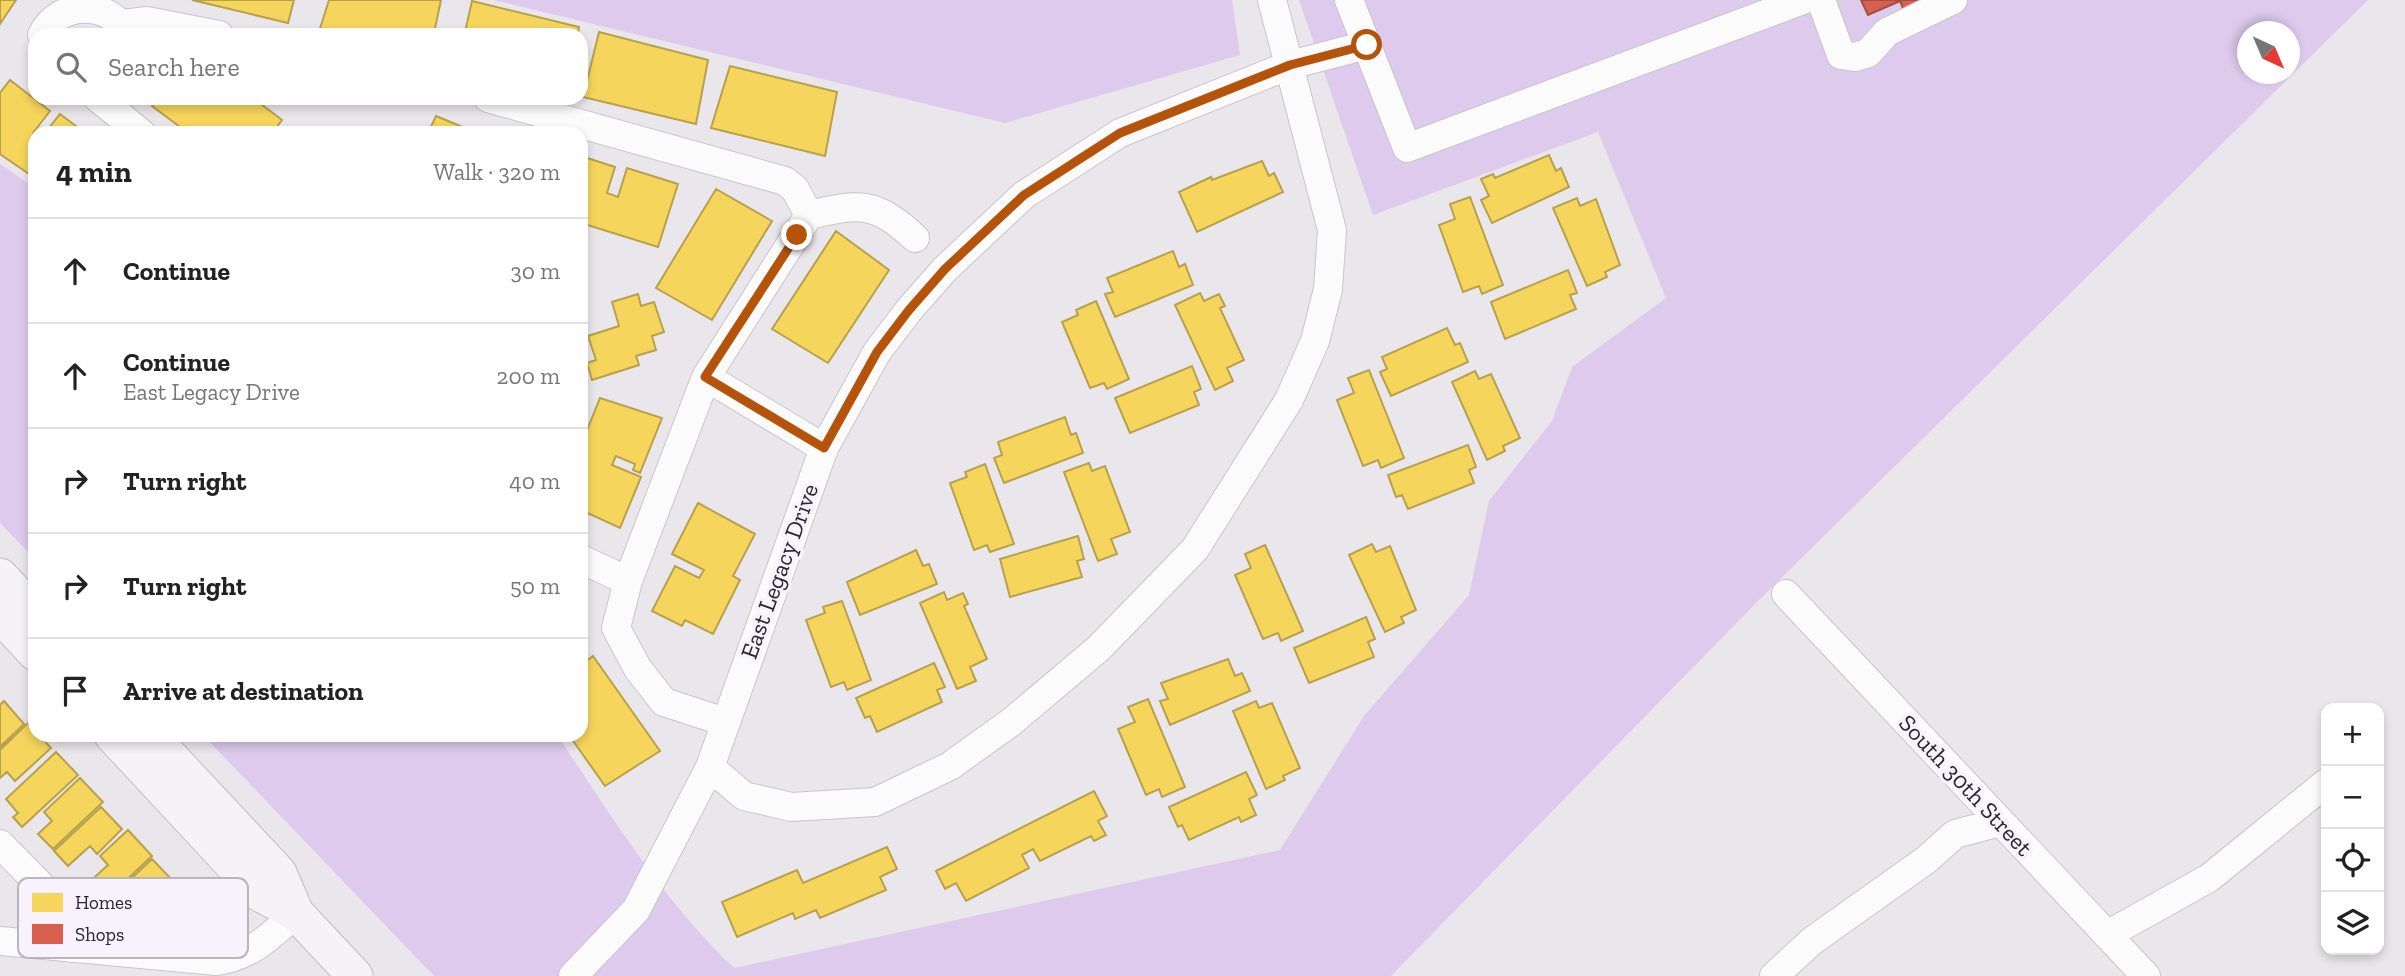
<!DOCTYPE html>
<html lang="en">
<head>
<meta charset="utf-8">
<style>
	body { margin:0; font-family:"Zilla Slab",serif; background:#f2f2f2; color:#222 }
	.controls { position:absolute; right:21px; bottom:21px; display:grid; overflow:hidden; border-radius:14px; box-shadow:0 4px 10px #0003 }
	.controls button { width:63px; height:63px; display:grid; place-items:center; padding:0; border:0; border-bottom:2px solid #e0e0e0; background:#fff; color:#222; font:35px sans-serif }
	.compass { position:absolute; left:2237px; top:21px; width:63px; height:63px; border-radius:50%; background:#fff; box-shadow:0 4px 10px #0003; rotate:136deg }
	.stop { position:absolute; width:21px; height:21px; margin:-16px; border:5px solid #b45309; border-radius:50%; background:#fff }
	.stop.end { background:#b45309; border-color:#fff; box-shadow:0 2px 7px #0008 }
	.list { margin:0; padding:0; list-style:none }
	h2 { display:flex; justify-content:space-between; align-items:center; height:91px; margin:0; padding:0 28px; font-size:30px }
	h2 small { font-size:23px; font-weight:400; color:#767676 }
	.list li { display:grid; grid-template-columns:46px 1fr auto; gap:21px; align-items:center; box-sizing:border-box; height:105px; padding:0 28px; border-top:2px solid #e0e0e0 }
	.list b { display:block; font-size:26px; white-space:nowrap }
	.list p { margin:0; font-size:23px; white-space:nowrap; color:#767676 }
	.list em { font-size:23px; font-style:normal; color:#767676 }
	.icon { flex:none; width:38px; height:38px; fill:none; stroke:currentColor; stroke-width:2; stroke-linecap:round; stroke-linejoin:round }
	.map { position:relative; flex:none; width:2405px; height:976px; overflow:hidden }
	.search { position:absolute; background:#fff; box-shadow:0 4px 10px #0003; left:28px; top:28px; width:560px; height:77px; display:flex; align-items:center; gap:18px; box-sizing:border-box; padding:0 24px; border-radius:21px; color:#767676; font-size:26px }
	.panel { position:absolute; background:#fff; box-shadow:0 4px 10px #0003; left:28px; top:126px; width:560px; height:616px; border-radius:21px }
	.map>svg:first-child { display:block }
</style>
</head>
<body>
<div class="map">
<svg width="2405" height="976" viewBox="0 0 2405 976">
	<rect width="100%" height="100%" fill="#eae7ec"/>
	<path fill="#decaec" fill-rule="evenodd" d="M493,0H1232L1240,55L1005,123Z
		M1299,0H2368L1759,600L1391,976H434L203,735H557C611,815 663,901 734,968L1280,850L1364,716L1469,595L1489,501L1552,421L1572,367L1666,298L1598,132L1373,215ZM2248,32H2290V74H2248Z
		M0,164L35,188V559L0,523Z"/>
	<path fill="#f6d55c" stroke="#b8a14d" stroke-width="2" d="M0,0H16L0,24Z
		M192,0H294L288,23Z
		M329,0H441L434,33L438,35H318Z
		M472,1L579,27L578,35H460L461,31L465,32Z
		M599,32L708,60L696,124L583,97Z
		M730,66L837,92L825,156L711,128Z
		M10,80L50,111L33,133L35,178L0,154V93Z
		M158,98H253L282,120L272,133H188L152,106Z
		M60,114L85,133H45Z
		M436,116L477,133H428Z
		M1549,155L1556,171L1561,168L1569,187L1492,223L1481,200L1489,196L1481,179L1493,174L1495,178Z
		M581,156L615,167L607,193L618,197L627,168L678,184L658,247L581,223Z
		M1262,161L1269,176L1274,173L1283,192L1197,232L1179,192L1211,177L1212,180Z
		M716,189L772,221L712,320L656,288Z
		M1470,197L1503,285L1482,294L1479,286L1463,292L1439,225L1455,219L1450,204Z
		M1577,198L1580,206L1596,199L1620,265L1605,272L1607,277L1587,286L1553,208Z
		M836,231L889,270L828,363L772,329Z
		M1173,251L1179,267L1185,264L1193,285L1115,317L1105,294L1113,292L1107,278Z
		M1568,270L1577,293L1570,295L1576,309L1505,339L1491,302Z
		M1200,293L1204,301L1219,294L1225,306L1220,308L1244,360L1227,368L1233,381L1215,390L1175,305Z
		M638,294L641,306L654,302L664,332L652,336L656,350L636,356L639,365L592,380L587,363L596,360L588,336L619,326L612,302Z
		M1096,301L1129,379L1107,389L1104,383L1090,388L1062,322L1078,315L1076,310Z
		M1447,328L1455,345L1460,343L1468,362L1391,396L1380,372L1387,369L1382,357Z
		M1192,366L1201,389L1194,392L1199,405L1130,433L1115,398Z
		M1369,370L1404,458L1381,468L1378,460L1363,466L1337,400L1354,393L1348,378Z
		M1475,371L1479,379L1491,374L1520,438L1503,446L1505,451L1487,460L1452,382Z
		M600,398L662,418L640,473L633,470L635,464L616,456L612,465L641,477L620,528L581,510V445Z
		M1065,417L1071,435L1076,433L1083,453L1004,483L994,458L1002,455L998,442Z
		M1468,445L1476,467L1469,470L1474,483L1408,509L1402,495L1396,497L1388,475Z
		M1089,463L1092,471L1105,466L1130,532L1111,539L1117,554L1098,561L1064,472Z
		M985,464L1014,544L990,552L987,545L974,550L950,483L967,477L965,472Z
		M698,503L755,534L733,576L740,580L713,634L685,620L682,626L652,611L675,566L699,578L704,570L672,554Z
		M1078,536L1084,559L1077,561L1082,577L1010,597L1000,559Z
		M1372,544L1376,552L1390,546L1416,610L1401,617L1404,623L1385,632L1349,555Z
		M1265,545L1303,631L1281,641L1278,633L1263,639L1235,575L1251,568L1245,554Z
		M916,550L923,566L929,564L937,584L860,615L847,582Z
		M944,592L947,600L963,593L968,604L964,606L987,659L970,667L976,681L957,689L920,603Z
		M842,601L871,680L847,690L844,682L831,687L806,620L825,613L823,607Z
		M1366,617L1375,639L1368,642L1374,657L1309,683L1294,648Z
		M593,656L660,751L605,786L569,735H581V665Z
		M1228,659L1235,676L1242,673L1250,691L1170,725L1160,701L1168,699L1161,683Z
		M934,663L945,687L937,690L942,702L877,732L870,716L865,718L856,698Z
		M1148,699L1185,787L1162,797L1159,789L1146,795L1118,729L1135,722L1128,707Z
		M4,701L24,724L0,747V705Z
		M1256,701L1259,708L1272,703L1300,768L1283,776L1285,780L1266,789L1233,711Z
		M28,723L35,735H39L51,748L15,781L7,772L0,778V750Z
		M56,752L78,775L22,827L13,817L18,813L6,799Z
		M1246,772L1257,795L1249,799L1256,815L1241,822L1239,817L1189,840L1182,825L1178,827L1169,807Z
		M80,778L103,802L53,849L38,834L52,821L44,812Z
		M1094,791L1107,816L1098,821L1106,835L1094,841L1091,836L1040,861L1033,849L1022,855L1029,868L966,901L956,883L945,889L936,871Z
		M101,807L122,829L97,854L90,846L68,866L54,851Z
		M128,830L152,856L102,903L86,885L108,865L100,856Z
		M887,847L897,869L880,877L886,890L820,918L816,910L795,919L793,913L737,937L722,902L797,870L803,883Z
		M152,859L175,883L126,929L103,905Z"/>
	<path fill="#d6604d" stroke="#a24f42" stroke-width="2" d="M1861,0H1919L1921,6L1905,13L1900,1L1868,15Z"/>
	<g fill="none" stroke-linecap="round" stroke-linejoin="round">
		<g stroke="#c7c5c9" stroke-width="30">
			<path id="minor" d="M1349,0L1407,148L1803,0
				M1821,0L1841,55L1855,57L1868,53L1887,32L1953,0
				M123,24L147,21L219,35
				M42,35C58,0 112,0 127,35
				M98,98L141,133
				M488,98L785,181L795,189L809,215
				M706,377L824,448
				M581,559L628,581
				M1786,594L2146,976
				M725,722L664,702L638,669L616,628L628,581L706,377L809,215C860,203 875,201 915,238
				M710,767L744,796L791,807L875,802L950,766L1010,723L1099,648L1195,549L1289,400L1315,341L1328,289L1332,230L1272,0
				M0,844L66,911L72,931L71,948
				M2107,935L2209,878L2326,783
				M0,941L216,961C250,957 271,936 296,913
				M573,976L636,910L710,767L824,448L877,352L909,310L945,269L1024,195L1120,133L1290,65L1367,45
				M1774,976L1812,941L1926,860L1955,834L2000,822"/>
		</g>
		<g stroke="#c1bcc5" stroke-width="37">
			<path id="major" d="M0,576L35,613
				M0,615L35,653
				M112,735L260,894L296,913L355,976
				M150,735L279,873L296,913"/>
		</g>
		<use href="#minor" stroke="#fcfbfc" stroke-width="28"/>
		<use href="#major" stroke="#f5f3f7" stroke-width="35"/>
	</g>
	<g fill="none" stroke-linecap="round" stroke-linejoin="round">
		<path stroke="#b45309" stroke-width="9" d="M797,235L705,377L824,448L877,352L909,310L945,269L1024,195L1120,133L1290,65L1367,45"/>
	</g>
	<g text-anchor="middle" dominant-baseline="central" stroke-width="7" stroke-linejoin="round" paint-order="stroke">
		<g font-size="24" fill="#29272a" stroke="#f7f2fc">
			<text transform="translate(779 571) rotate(-70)">East Legacy Drive</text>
			<text transform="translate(1966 785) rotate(47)">South 30th Street</text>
		</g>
	</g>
	<rect x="18" y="878" width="230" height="80" rx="10" fill="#f7f2fc" stroke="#b9b5bd" stroke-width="2"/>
	<rect x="32" y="893" width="31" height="19" fill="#f6d55c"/>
	<rect x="32" y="924" width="31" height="20" fill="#d6604d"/>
	<g font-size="19" fill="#29272a">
		<text x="75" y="909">Homes</text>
		<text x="75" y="941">Shops</text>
	</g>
</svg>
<div class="controls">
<button>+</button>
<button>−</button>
<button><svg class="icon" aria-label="locate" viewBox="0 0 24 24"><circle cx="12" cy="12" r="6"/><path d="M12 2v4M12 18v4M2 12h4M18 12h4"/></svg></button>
<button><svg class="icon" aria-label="layers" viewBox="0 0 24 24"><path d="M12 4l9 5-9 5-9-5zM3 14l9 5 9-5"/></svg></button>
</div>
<svg class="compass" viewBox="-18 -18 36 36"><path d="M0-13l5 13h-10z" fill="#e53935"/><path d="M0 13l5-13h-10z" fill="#767676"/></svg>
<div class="stop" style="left:1367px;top:45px"></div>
<div class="stop end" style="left:797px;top:235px"></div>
<div class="search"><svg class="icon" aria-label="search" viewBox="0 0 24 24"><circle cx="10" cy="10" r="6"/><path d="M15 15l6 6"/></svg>Search here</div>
<section class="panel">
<h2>4 min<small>Walk · 320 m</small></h2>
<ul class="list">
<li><svg class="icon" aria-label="ahead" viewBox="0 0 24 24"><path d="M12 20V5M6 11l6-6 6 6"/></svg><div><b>Continue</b></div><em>30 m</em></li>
<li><svg class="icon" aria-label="ahead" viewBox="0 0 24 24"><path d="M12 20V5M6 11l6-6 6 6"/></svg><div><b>Continue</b><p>East Legacy Drive</p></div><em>200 m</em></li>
<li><svg class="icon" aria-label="right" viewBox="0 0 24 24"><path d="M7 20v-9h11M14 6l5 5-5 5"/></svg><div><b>Turn right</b></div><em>40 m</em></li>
<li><svg class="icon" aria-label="right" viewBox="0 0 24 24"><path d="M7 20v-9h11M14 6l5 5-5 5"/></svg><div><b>Turn right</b></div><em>50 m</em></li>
<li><svg class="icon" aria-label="arrive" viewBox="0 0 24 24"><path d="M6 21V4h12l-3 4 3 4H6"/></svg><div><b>Arrive at destination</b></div></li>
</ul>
</section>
</div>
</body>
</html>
